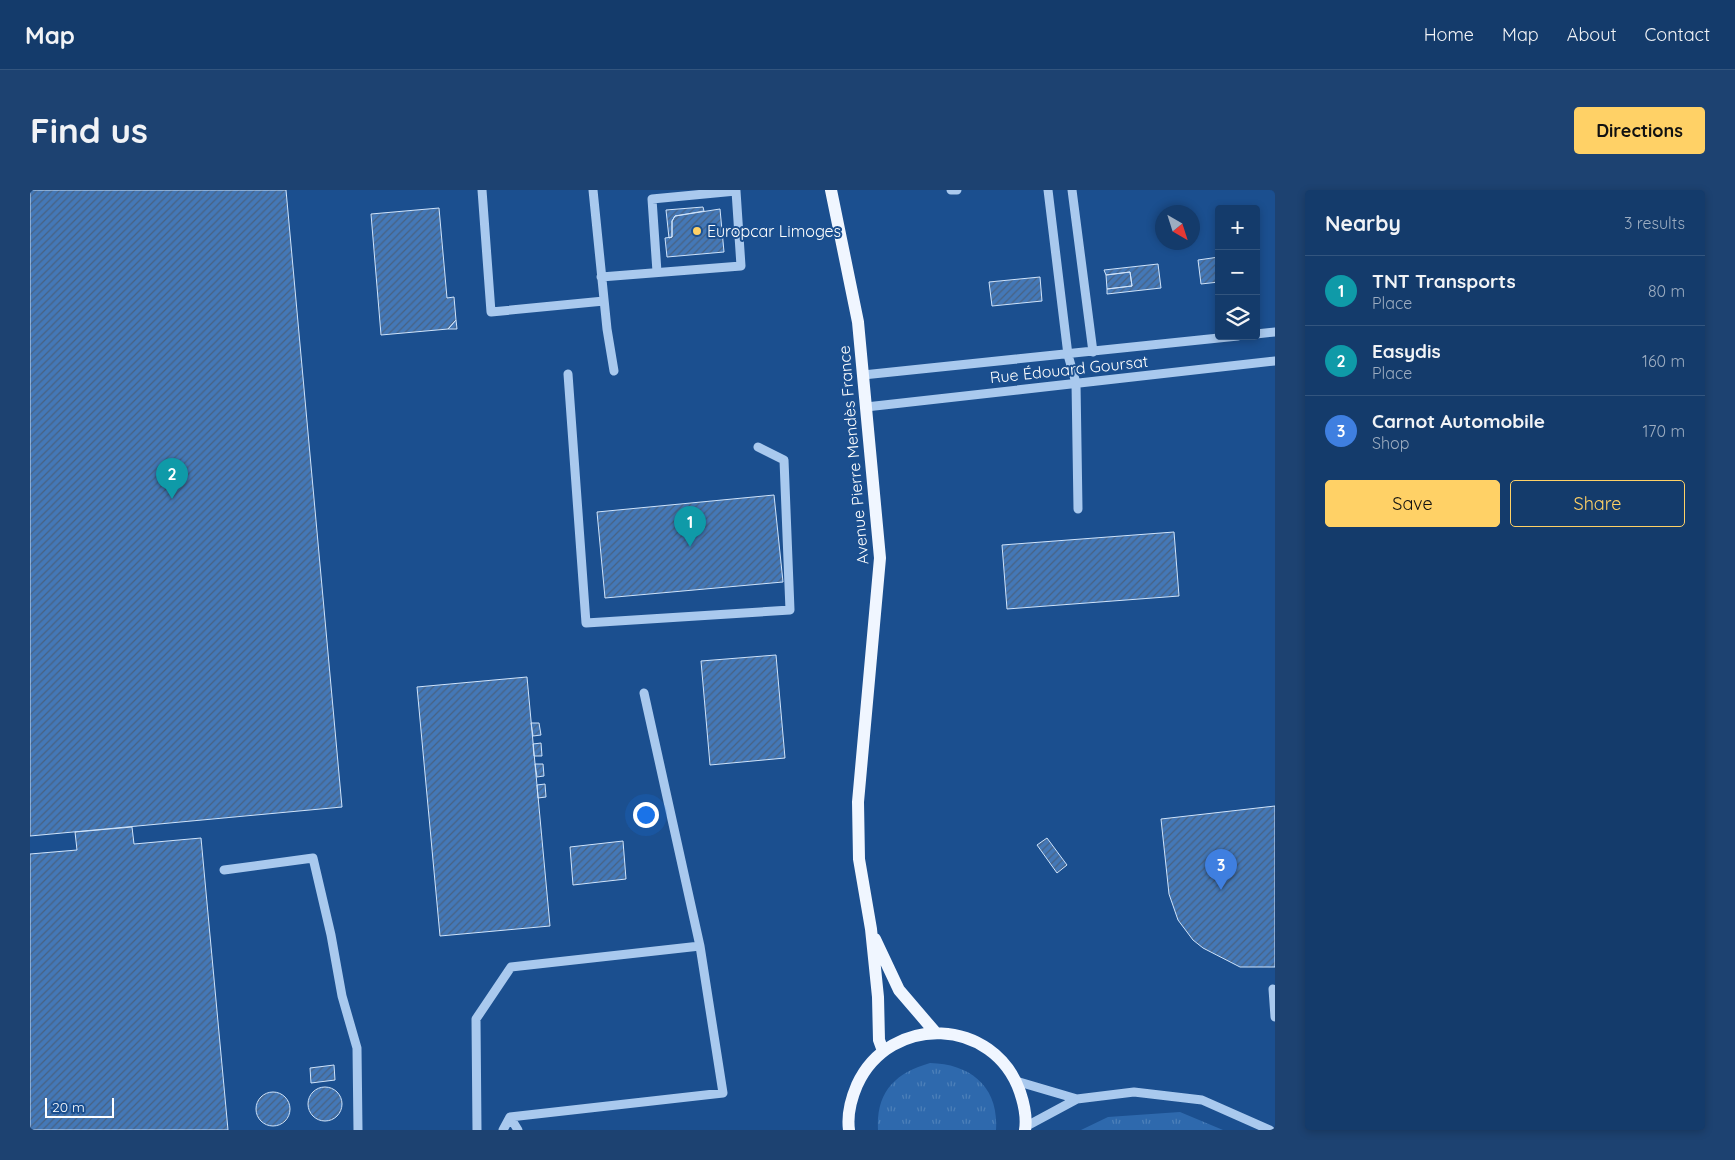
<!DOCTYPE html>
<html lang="en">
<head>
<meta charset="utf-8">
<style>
	body { margin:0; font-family:Quicksand,sans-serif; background:#1d4271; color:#f1f3f6 }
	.controls { position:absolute; right:15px; top:15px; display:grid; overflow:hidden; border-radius:5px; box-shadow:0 2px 8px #0003 }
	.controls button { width:45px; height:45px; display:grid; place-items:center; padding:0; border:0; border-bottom:1px solid #33557e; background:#143b6b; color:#f1f3f6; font:25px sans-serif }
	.compass { position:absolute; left:1125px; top:15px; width:45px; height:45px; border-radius:50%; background:#143b6b; box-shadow:0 2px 8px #0003; rotate:141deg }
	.scale { position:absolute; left:15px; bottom:12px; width:69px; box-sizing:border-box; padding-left:5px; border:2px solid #fff; border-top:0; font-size:14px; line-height:18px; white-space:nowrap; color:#fff; -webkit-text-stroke:4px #1b4f8f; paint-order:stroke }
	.you { position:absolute; left:615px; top:624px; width:18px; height:18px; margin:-12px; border:4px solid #fff; border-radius:50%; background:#1a73e8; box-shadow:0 0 0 8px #1a73e833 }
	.badge { display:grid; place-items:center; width:32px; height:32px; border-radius:50%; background:#ffd166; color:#fff; font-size:16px; font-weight:700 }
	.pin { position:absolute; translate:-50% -41px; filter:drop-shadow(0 1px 2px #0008) }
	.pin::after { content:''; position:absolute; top:26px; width:18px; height:15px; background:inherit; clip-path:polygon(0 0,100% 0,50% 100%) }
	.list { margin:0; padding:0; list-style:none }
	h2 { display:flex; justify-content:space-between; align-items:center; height:65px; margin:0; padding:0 20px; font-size:21px }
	h2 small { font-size:16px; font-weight:400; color:#9dadc1 }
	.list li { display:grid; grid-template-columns:32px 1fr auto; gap:15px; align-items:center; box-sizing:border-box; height:70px; padding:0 20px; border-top:1px solid #33557e }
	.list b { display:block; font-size:19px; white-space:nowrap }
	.list p { margin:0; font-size:16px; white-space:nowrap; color:#9dadc1 }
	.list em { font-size:16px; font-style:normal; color:#9dadc1 }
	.actions { display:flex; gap:10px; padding:15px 20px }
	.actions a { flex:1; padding:11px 0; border:1px solid #ffd166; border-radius:5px; text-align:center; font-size:18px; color:#ffd166 }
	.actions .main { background:#ffd166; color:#111 }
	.icon { flex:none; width:28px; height:28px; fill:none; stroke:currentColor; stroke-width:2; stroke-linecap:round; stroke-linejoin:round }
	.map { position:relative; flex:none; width:1245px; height:940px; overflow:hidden; border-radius:5px }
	header { display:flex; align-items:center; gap:30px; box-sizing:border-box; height:70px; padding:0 25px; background:#143b6b; border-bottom:1px solid #33557e }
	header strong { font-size:24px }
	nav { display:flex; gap:28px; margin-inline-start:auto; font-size:18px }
	.intro { display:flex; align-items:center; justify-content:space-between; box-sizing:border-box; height:120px; padding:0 30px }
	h1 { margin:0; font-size:35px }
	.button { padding:12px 22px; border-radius:5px; background:#ffd166; color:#111; font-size:18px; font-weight:700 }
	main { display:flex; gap:30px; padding:0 30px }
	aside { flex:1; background:#143b6b; border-radius:5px; box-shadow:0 2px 8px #0003 }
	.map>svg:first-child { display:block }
</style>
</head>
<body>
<header>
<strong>Map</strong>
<nav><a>Home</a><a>Map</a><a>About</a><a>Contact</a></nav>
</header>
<div class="intro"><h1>Find us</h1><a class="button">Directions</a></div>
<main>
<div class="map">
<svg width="1245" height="940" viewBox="0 0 1245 940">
	<defs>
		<pattern id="grass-tufts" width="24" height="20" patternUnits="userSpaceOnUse" patternTransform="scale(1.25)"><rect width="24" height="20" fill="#2e69ad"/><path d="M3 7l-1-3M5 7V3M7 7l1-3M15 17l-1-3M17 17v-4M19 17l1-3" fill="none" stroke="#4d80b9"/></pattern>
		<pattern id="building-hatch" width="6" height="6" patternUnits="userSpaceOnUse" patternTransform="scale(1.25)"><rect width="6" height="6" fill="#4478b7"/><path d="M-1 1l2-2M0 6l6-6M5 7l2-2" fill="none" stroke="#486282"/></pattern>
	</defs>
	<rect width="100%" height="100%" fill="#1b4f8f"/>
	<path fill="url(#grass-tufts)" d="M900,873C941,874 969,897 966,940H848C846,902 865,883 900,873Z
		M1150,922L1193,940H1051L1078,927Z"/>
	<path fill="url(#building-hatch)" stroke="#cfe3fa" d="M0,0H256L312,617L0,646Z
		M673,17L674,21L645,26L642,31V47L639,48L636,20Z
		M409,18L417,108L424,107L426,130L418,139L351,145L341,24Z
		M690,19L694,62L637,67L635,48L642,47V31L645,26Z
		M1189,67V92L1171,94L1168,70Z
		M1128,74L1131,98L1077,104V99L1102,96L1100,82L1076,85L1074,80Z
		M1100,82L1102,96L1077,99L1076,85Z
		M1010,87L1012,111L962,116L959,92Z
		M426,130L427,139H418Z
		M744,305L753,392L575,408L567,322Z
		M1144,342L1149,406L977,419L972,355Z
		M746,465L755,568L680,575L671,471Z
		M497,487L520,736L410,746L387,497Z
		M501,533H509L511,545L503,546Z
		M511,553L512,566H504L503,554Z
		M505,574H513L514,586L507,587Z
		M515,594L516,607L508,608L507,595Z
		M1245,616V777H1210L1173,758L1163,750L1148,730L1139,704L1131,629Z
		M102,637L104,654L171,648L198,940H0V664L47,660L45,642Z
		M1017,648L1037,675L1027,683L1007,655Z
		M593,651L596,689L543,695L540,657Z
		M304,875L305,890L281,893L280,878Z
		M278 914a17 17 0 1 1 34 0a17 17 0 1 1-34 0Z
		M226 919a17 17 0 1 1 34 0a17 17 0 1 1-34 0Z"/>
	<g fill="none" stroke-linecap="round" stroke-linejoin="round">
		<path stroke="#a9c9ee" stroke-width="9" d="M452,0L461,122L574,111
			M563,0L577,139L584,181
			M921,0H927
			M1018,0L1038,165L1046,193L1048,319
			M1042,0L1063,162
			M571,87L711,76L706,1L622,9L627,82
			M1226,144L1245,142
			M538,184L556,433L760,420L754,270L728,257
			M833,185L1208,146
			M836,217L1245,171
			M194,680L283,668L301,745L312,806L327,858L328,940
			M1243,799L1245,827
			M986,891L1047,909
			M480,927L488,940
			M995,937L1047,909L1104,902L1172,910L1240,940
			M447,940L446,829L481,777L670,756
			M473,940L480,927L693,903L670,756L614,503"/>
		<path stroke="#f0f6ff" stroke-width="12" d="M801,0L828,132L850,368L828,612L829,669L841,739L848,807L849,850L853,861
			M845,749L869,800L905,842
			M819,940C817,925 821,909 827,895C860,823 964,827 990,902C994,914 997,928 995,940"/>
	</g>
	<circle fill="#ffd166" stroke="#1b4f8f" stroke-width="2" cx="667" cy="41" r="5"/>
	<g text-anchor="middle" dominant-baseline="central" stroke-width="4" stroke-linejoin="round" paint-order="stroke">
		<g font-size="16" fill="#fff" stroke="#1b4f8f" text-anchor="start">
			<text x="677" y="41">Europcar Limoges</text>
		</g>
		<g font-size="16" fill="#fff" stroke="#1b4f8f">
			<text transform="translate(1039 179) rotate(-6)">Rue Édouard Goursat</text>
			<text transform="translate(823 265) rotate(-95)">Avenue Pierre Mendès France</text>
		</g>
	</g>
</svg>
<div class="controls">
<button>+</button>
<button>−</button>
<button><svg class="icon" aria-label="layers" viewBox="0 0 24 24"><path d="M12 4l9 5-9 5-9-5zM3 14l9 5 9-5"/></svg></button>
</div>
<svg class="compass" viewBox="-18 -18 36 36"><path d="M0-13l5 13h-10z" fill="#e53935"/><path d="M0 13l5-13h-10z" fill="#9dadc1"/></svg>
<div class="scale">20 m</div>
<div class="you"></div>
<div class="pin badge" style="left:660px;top:357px;background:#0f9aa8">1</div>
<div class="pin badge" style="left:142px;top:309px;background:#0f9aa8">2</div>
<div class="pin badge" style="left:1191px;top:700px;background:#3f7fe0">3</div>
</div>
<aside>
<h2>Nearby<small>3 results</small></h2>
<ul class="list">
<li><span class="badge" style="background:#0f9aa8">1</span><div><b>TNT Transports</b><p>Place</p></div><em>80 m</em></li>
<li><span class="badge" style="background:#0f9aa8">2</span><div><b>Easydis</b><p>Place</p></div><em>160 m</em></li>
<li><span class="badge" style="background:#3f7fe0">3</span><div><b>Carnot Automobile</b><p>Shop</p></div><em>170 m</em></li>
</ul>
<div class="actions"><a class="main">Save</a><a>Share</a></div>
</aside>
</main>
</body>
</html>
